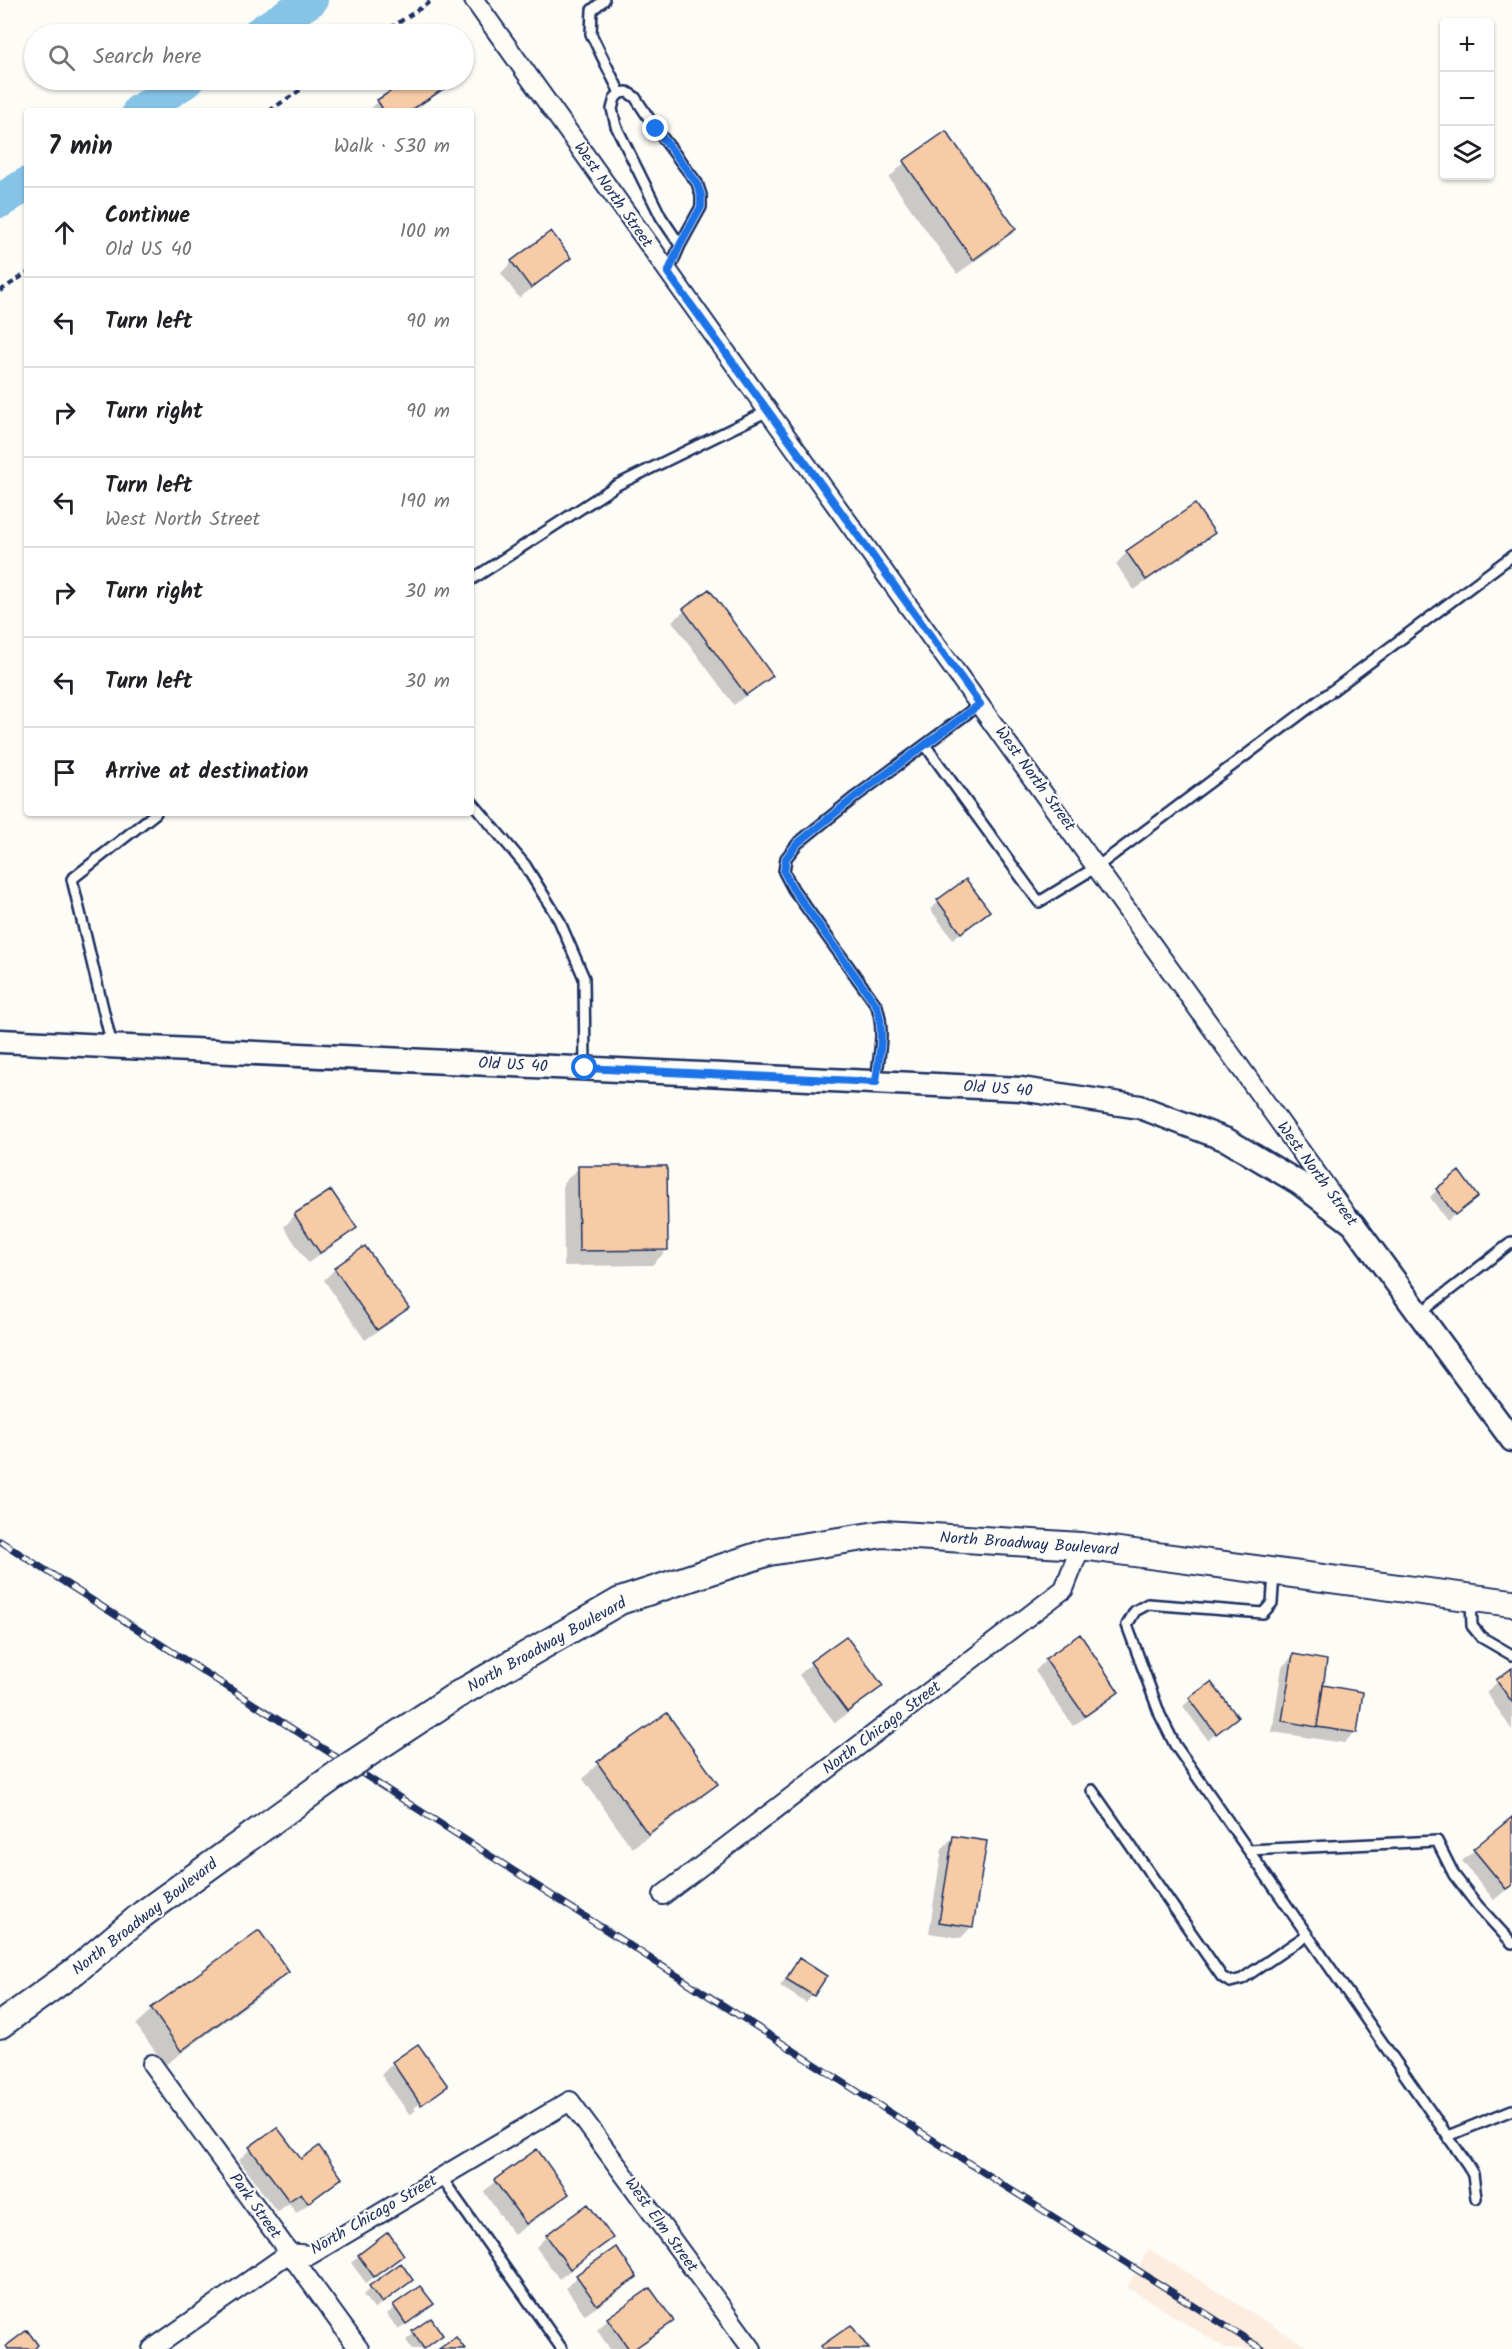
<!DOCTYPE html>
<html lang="en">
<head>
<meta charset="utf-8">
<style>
	body { margin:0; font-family:Kalam,sans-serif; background:#f6f6f6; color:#202124 }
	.controls { position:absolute; right:18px; top:18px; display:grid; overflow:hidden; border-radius:6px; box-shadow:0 2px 4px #0004 }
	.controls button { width:54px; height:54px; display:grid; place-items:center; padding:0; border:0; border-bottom:2px solid #e0e0e0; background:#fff; color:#202124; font:30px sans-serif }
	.stop { position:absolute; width:18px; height:18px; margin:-14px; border:4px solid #1a73e8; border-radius:50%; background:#fff }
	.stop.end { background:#1a73e8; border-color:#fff; box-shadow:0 2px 6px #0008 }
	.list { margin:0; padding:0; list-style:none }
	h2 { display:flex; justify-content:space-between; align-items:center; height:78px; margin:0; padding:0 24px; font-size:26px }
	h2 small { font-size:20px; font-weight:400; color:#757577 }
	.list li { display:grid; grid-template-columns:39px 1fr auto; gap:18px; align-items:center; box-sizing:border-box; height:90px; padding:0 24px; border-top:2px solid #e0e0e0 }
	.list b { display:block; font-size:22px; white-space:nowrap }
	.list p { margin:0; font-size:20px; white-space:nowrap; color:#757577 }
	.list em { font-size:20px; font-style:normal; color:#757577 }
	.icon { flex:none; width:33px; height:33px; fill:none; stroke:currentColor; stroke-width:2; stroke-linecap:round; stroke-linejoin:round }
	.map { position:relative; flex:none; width:1512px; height:2349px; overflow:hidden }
	.search { position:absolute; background:#fff; box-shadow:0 2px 4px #0004; left:24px; top:24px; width:450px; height:66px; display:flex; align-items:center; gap:15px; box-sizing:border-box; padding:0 21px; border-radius:33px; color:#757577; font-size:22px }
	.panel { position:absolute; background:#fff; box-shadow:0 2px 4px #0004; left:24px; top:108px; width:450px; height:708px; border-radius:6px }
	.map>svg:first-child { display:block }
</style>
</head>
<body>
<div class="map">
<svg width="1512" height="2349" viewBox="0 0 1512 2349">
	<rect width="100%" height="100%" fill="#fdfcf7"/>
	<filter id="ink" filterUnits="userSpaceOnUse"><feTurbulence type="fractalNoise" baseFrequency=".0167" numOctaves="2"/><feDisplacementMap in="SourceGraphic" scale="12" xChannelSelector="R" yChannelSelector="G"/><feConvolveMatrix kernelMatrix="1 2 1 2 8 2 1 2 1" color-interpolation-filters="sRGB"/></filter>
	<g filter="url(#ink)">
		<path fill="#fceddf" d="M1149,2249L1310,2349H1227L1127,2287Z"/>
		<path fill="#0003" d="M410,80H456L448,87L413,111H368L378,102Z
			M946,133L1014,229L999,244L957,274L889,178L904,163Z
			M569,257L558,269L519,298L501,273L512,262Z
			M1194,506L1213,533L1201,544L1134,590L1116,564L1127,552Z
			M709,591L771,675L734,705L672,621Z
			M966,881L988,911L953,939L930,909Z
			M579,1168L667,1250L652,1265L564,1266L563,1183Z
			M1437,1190L1476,1197L1447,1221L1430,1197Z
			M295,1215L355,1228L343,1239L308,1263L284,1227Z
			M335,1269L407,1307L396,1319L365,1340L324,1280Z
			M846,1638L881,1686L869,1697L835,1723L799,1675L811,1664Z
			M1293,1656L1322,1687L1355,1732L1344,1743L1272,1732L1282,1667Z
			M1046,1660L1118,1692L1106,1703L1073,1726L1035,1671Z
			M1512,1670V1730L1486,1692Z
			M1211,1684L1228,1724L1208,1740L1183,1706Z
			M666,1715L716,1784L700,1799L632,1848L583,1779L598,1763Z
			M1512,1818V1885L1494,1900L1462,1861Z
			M953,1837L972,1926L961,1938L929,1933L942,1849Z
			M259,1932L287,1972L272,1987L165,2065L136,2025L152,2009Z
			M799,1960L825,1977L806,2003L780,1986Z
			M418,2046L446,2086L436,2096V2093L414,2108L416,2110L410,2115L381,2075L393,2063Z
			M250,2149L301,2161L340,2178L329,2189L296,2213L289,2203L277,2212L239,2160Z
			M495,2181L567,2193L556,2205L514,2235L484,2192Z
			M547,2236L611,2238L599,2249L559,2279L536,2247Z
			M616,2249L636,2277L624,2288L585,2315L566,2288L577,2276Z
			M359,2256L395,2262L366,2283L351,2263Z
			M401,2265L411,2280L374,2309L363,2295Z
			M420,2288L432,2304L398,2330L387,2314Z
			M608,2319L672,2321L660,2332L636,2349H610L597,2330Z
			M430,2320L441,2335L424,2349H412L406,2340Z"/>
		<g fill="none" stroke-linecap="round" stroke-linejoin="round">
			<path stroke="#86c3e6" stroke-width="34" d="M258,34L311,0
				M139,111L188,80
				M0,201L27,184"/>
		</g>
		<path fill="#f8cba7" stroke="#1b2f5e" stroke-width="1.5" d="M408,80H457L410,111H384L377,100Z
			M946,131L1016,229L973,260L903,161Z
			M551,231L571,258L531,288L511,261Z
			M1195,504L1215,533L1146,580L1126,551Z
			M709,589L773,676L746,695L683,609Z
			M966,879L990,911L961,933L937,900Z
			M578,1166H667L668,1250L579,1251Z
			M1459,1171L1478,1197L1455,1215L1436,1189Z
			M331,1190L357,1228L320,1253L294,1214Z
			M365,1246L409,1308L377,1330L334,1268Z
			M1080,1634L1119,1692L1085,1716L1045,1659Z
			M846,1636L883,1686L847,1712L810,1662Z
			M1293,1654L1327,1660L1317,1727L1282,1721Z
			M1512,1668V1702L1496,1680Z
			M1211,1682L1238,1717L1216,1734L1189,1698Z
			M1323,1685L1363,1692L1357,1733L1317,1727Z
			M667,1713L718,1784L648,1834L597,1762Z
			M1512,1817V1885L1506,1889L1473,1849Z
			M953,1836L987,1841L973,1927L939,1922Z
			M259,1930L289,1972L181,2051L151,2008Z
			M799,1958L827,1976L814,1996L786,1979Z
			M418,2044L448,2086L421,2105L392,2062Z
			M277,2127L301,2159L319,2146L342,2178L308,2203L301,2193L289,2201L249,2147Z
			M537,2149L569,2194L526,2224L494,2180Z
			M588,2204L613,2238L570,2269L546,2235Z
			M388,2232L404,2255L374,2277L358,2255Z
			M616,2247L637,2277L597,2305L576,2275Z
			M401,2263L413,2280L382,2303L369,2286Z
			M420,2286L434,2304L406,2324L393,2305Z
			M650,2288L674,2321L634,2349H629L607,2318Z
			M431,2318L443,2335L424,2349L412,2331Z
			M851,2325L869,2349H823L821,2346Z
			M27,2330L38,2345L34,2349H8L6,2346Z
			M456,2337L465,2349H439Z"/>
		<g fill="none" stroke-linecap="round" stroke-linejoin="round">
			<g stroke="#1b2f5e" stroke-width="14">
				<path id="service" d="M604,0L592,10L591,34L620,93
					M668,273L680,245L701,207V195L697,183L656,129L635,97L627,92L620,93L615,98L612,109L616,126L661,217L680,245
					M471,580L617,485L768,411
					M925,745L1039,902L1098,866L1512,556
					M471,801L525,865L559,920L584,978L585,1067
					M112,1046L72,879L156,813
					M876,1081C879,1056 885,1031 877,1006L793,889L784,872L786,858L798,843L855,797L980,704
					M1419,1314L1512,1242
					M1274,1573L1272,1603L1263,1613L1148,1604L1135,1611L1127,1625L1160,1715L1175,1745L1467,2164L1473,2174L1476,2198
					M1471,1601L1472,1626L1481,1637L1512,1655
					M1092,1790L1222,1977L1230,1982L1242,1979L1307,1935
					M1249,1850L1437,1841L1454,1875L1478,1906L1512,1943
					M1448,2136L1512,2110
					M441,2177L562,2349"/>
			</g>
			<g stroke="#1b2f5e" stroke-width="22">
				<path id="minor" d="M474,0C762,406 1056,807 1345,1213
					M663,1895L1064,1589L1081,1546
					M152,2064L359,2349
					M152,2349L289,2253L310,2255L570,2101L752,2349"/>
			</g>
			<g stroke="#1b2f5e" stroke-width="27">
				<path id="tertiary" d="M0,1041L1021,1089L1140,1107L1227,1140L1299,1183L1353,1224L1512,1440"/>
			</g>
			<g stroke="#1b2f5e" stroke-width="30">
				<path id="secondary" d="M457,1695L620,1601L769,1552L883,1534L1081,1546L1512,1603
					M0,2025L75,1971L143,1914"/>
			</g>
			<path stroke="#1b2f5e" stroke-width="4" stroke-dasharray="6 4.5" stroke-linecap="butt" d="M381,34L433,0
				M269,111L315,80
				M0,291L27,273"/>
			<use href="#service" stroke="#fdfcf7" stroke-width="9"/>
			<use href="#minor" stroke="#fdfcf7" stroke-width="18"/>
			<use href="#tertiary" stroke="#fdfcf7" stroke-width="22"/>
			<use href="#secondary" stroke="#fdfcf7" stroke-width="26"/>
			<g stroke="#1b2f5e" stroke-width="7">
				<path id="rail" d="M0,1541L1000,2183L1262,2349"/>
			</g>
			<use href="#rail" stroke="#fdfcf7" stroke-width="4.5" stroke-dasharray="14" stroke-linecap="butt"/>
			<g stroke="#1b2f5e" stroke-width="30" stroke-linecap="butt">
				<path id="secondary-bridge" d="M143,1914L343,1770L457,1695"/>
			</g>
			<use href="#secondary-bridge" stroke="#fdfcf7" stroke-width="26"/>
		</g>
	</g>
	<g fill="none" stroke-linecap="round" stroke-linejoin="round" filter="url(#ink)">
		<path stroke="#1a73e8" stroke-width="8" d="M585,1068L876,1082C879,1056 885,1031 877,1006L793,889L784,872L786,858L798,843L855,797L980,704L668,273L680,245L701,207V195L697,183L656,129"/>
	</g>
	<g text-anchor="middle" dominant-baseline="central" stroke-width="4.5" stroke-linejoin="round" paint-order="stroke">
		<g font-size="16" fill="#1b2f5e" stroke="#fdfcf7">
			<text transform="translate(613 195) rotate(55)">West North Street</text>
			<text transform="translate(1035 779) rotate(54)">West North Street</text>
			<text transform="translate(513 1065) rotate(3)">Old US 40</text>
			<text transform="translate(998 1089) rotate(4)">Old US 40</text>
			<text transform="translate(1317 1174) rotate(54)">West North Street</text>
			<text transform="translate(1029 1544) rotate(4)">North Broadway Boulevard</text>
			<text transform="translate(547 1645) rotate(-29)">North Broadway Boulevard</text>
			<text transform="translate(882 1728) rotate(-37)">North Chicago Street</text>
			<text transform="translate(145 1917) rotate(-38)">North Broadway Boulevard</text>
			<text transform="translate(255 2206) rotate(54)">Park Street</text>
			<text transform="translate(374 2215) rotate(-30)">North Chicago Street</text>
			<text transform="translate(661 2225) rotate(54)">West Elm Street</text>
		</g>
	</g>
</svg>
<div class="controls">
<button>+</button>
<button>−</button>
<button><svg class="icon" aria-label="layers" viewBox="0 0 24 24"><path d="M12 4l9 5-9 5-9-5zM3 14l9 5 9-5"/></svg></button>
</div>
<div class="stop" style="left:585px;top:1068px"></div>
<div class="stop end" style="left:656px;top:129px"></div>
<div class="search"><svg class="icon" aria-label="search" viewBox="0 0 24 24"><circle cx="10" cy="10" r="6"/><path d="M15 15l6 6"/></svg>Search here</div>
<section class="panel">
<h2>7 min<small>Walk · 530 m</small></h2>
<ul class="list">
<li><svg class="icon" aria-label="ahead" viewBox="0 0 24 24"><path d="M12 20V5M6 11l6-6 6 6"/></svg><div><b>Continue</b><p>Old US 40</p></div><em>100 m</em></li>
<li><svg class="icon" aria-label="left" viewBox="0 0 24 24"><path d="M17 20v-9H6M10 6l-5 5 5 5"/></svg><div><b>Turn left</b></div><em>90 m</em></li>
<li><svg class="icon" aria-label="right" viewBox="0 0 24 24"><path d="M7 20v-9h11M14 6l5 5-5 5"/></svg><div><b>Turn right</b></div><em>90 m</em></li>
<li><svg class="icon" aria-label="left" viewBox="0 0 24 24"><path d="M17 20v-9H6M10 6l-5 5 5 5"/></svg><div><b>Turn left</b><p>West North Street</p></div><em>190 m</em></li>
<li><svg class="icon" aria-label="right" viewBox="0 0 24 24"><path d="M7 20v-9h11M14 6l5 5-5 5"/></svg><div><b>Turn right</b></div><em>30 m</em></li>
<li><svg class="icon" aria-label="left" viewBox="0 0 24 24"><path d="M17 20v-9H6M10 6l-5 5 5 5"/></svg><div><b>Turn left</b></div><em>30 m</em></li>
<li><svg class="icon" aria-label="arrive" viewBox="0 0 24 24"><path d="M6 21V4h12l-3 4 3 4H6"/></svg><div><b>Arrive at destination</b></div></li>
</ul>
</section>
</div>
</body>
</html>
